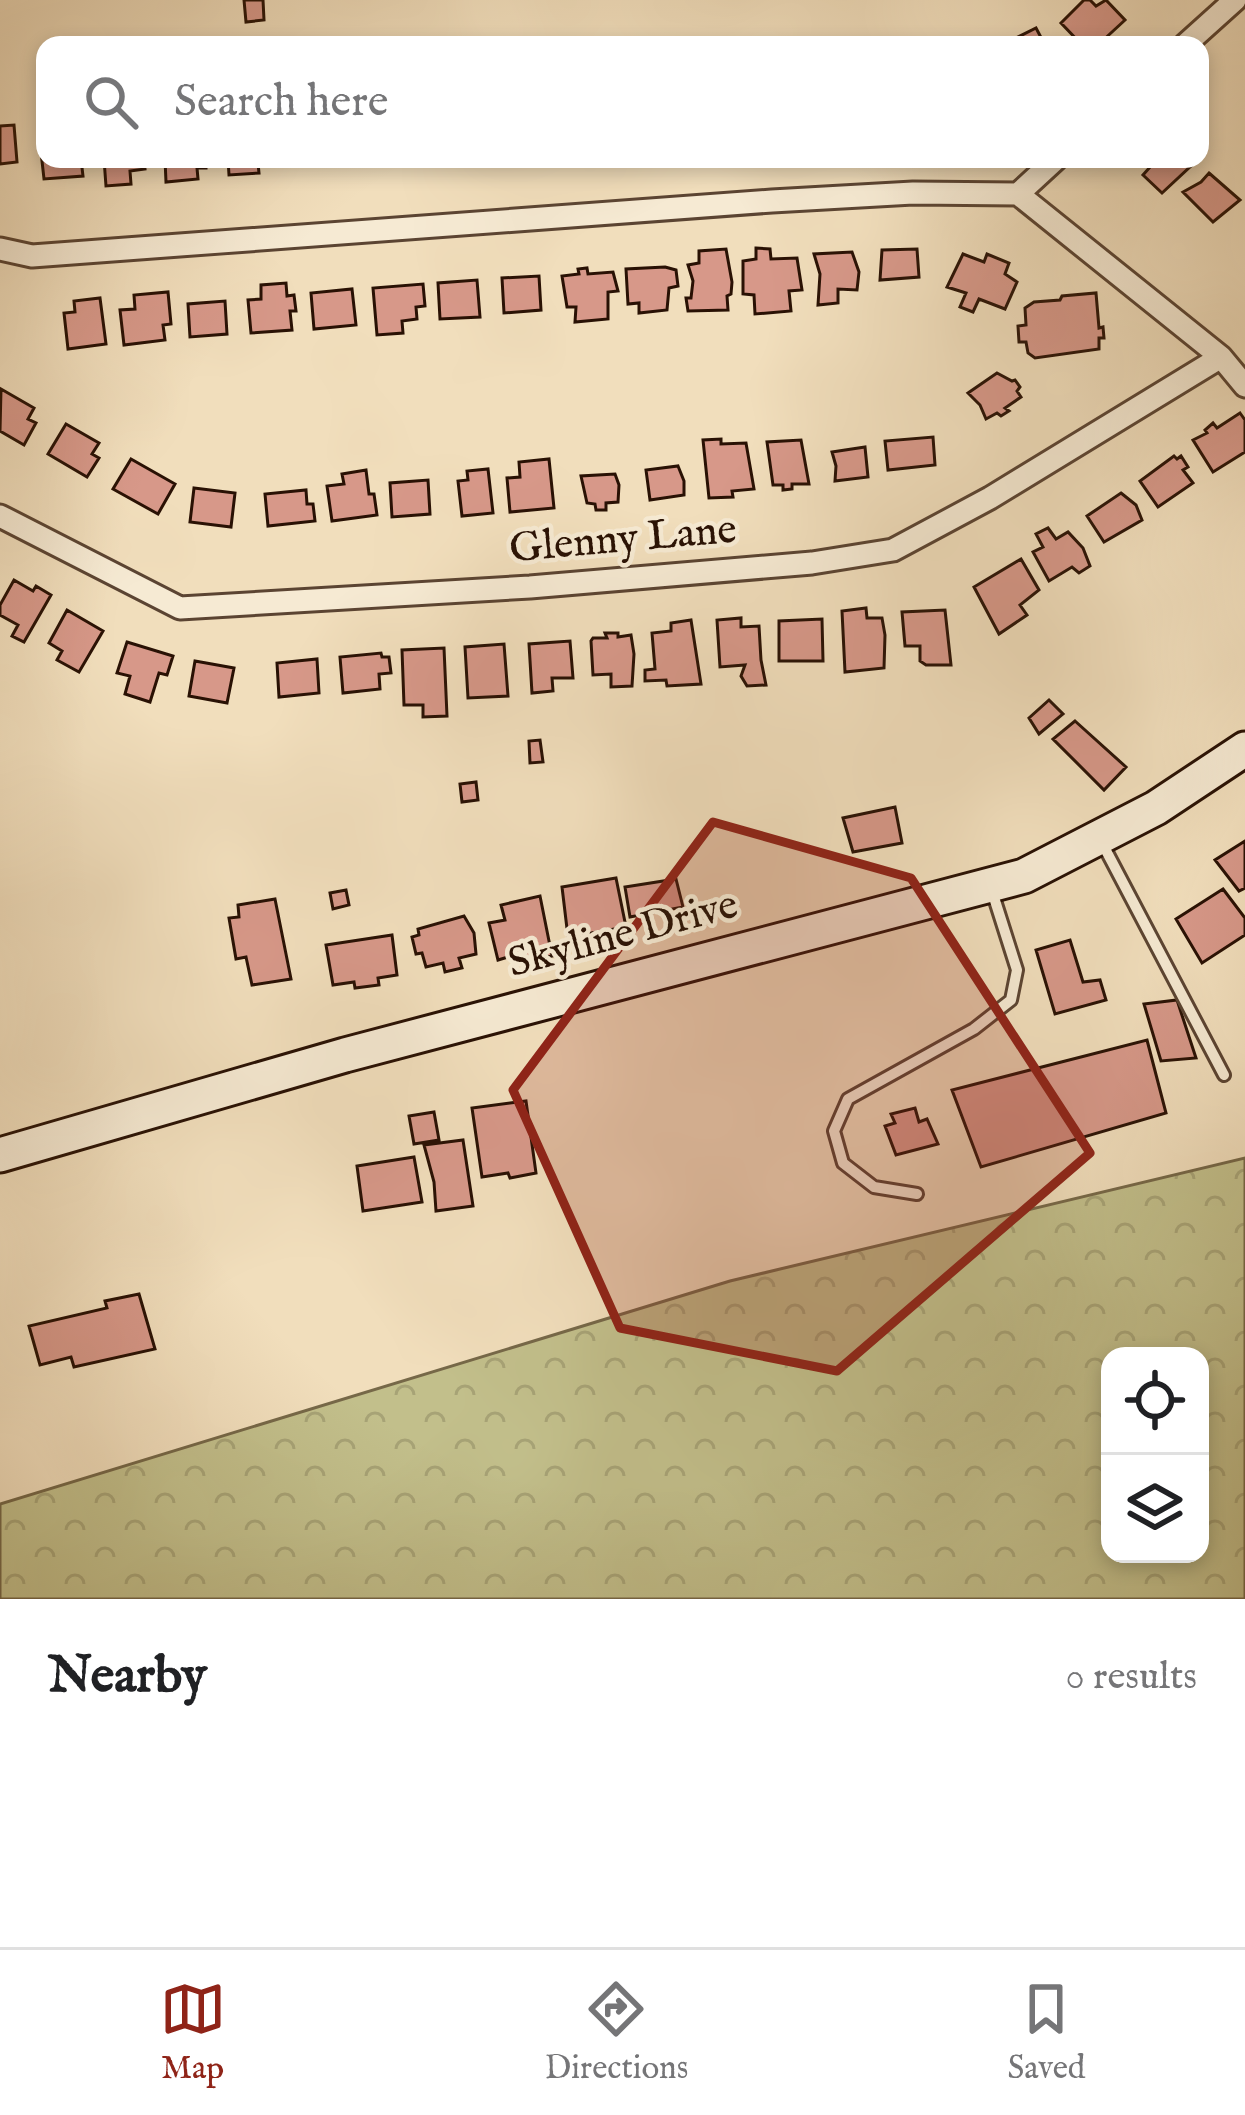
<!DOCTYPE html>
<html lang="en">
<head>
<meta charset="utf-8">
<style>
	body { margin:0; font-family:"IM FELL English",serif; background:#f2f2f2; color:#202124 }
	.controls { position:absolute; right:36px; bottom:36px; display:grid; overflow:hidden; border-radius:24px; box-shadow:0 6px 18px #0003 }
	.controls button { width:108px; height:108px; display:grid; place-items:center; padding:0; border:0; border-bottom:3px solid #e0e0e0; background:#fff; color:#202124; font:60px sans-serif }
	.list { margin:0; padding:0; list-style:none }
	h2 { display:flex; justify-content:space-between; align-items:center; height:156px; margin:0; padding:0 48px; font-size:51px }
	h2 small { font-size:39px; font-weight:400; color:#757577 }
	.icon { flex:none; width:66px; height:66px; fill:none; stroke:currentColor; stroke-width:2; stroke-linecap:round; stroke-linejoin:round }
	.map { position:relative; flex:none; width:1245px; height:1599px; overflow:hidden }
	.search { position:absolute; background:#fff; box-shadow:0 6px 18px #0003; left:36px; right:36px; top:36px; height:132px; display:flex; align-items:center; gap:30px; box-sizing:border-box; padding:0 42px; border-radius:24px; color:#757577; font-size:45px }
	.sheet { height:348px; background:#fff }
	nav { display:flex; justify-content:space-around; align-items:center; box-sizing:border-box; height:168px; border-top:3px solid #e0e0e0; background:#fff; font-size:33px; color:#757577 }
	nav a { display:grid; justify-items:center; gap:6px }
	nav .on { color:#8f2418 }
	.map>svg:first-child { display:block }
</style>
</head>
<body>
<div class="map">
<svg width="1245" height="1599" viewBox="0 0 1245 1599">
	<defs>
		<pattern id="forest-crowns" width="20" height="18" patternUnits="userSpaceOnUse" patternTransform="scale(3)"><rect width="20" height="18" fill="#c2bf8b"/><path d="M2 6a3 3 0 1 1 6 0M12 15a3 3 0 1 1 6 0" fill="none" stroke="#a7a376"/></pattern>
	</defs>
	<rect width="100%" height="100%" fill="#f1debc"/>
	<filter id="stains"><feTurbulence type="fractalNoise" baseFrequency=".00167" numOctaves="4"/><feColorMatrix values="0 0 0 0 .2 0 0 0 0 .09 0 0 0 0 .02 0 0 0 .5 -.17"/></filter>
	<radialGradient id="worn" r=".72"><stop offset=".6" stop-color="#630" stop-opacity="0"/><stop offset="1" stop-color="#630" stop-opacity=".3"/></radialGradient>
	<path fill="url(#forest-crowns)" stroke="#766848" stroke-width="3" fill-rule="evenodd" d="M1245,1158V1599H0V1504L730,1281ZM1110,1356H1200V1554H1110Z"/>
	<path fill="#d79889" stroke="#291104" stroke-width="3" d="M244,0H263L264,20L246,22Z
		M1084,0H1090L1096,6L1106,0L1125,20L1099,44L1094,39L1087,45H1082L1061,23Z
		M1036,28L1045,45H1009L1008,42Z
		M14,125L17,162L0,164V126Z
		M45,142V159H81L83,176L44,179L40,143Z
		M104,159H144L145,169L130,171L131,184L106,186Z
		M165,159H206V168H197L198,179L166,182Z
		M228,159H270V162L258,163L259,173L229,175Z
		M1143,159H1189L1193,164L1162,193L1143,175L1151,166Z
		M1209,173L1240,200L1213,222L1183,192L1201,182Z
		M756,248L770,249L771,259L797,258L802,290L789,291L791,311L755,314L754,295L743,294V261L756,259Z
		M726,249L732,282L731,294L727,296L728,310L688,311L686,298H691L693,281L688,265L699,263V251Z
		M917,249L919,277L880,280L882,250Z
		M852,252L859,272L857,290L838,289V303L818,305L820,274L814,254Z
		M963,254L984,262L987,254L1009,263L1005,274L1017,282L1005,309L979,299L973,312L960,307L966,293L947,287Z
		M665,267L676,270L678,286L669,288L667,310L639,313V303L628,304L626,269Z
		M587,268L588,274L613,272L618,291L608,292V319L575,322L576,307H567L562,276L579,274L578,269Z
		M539,276L541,310L504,313L502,278Z
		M477,280L480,317L440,319L438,283Z
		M286,283L287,296L294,295L296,311H290L292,330L251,333L248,300L261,299V285Z
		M423,284L425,306L416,307L417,319L402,321L403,333L377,335L373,288Z
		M352,289L356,325L314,329L311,293Z
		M168,292L171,324L163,325L165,340L124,345L120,310L135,309L134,295Z
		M1096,293L1099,328L1103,327L1104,338H1099V349L1035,358L1028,353L1026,342H1019L1018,326L1026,325L1025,308L1034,302L1060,300L1062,296Z
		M100,298L106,344L68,349L64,313L75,312L74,301Z
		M225,301L227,334L190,337L188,304Z
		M997,373L1012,381L1015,380L1020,387L1017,391L1021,397L1005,408L1009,411L1001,416L997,413L986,419L980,405L968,393Z
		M1,389L34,408L28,419L36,423L24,445L0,431Z
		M1240,413L1245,420V452L1213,472L1193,440L1207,433L1205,430L1213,423L1217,428Z
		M66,424L99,443L92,454L99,458L87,477L48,454Z
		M933,437L935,465L888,470L885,441Z
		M721,439V444L746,443L754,489L732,491L733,497L709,498L703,440Z
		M801,440L809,484H792V489L783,490V485H773L767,442Z
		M865,447L868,477L835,481L836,466L832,452Z
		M1174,456L1177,459L1181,456L1188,467L1183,470L1193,483L1158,507L1140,481Z
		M131,459L175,484L158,514L113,489Z
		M549,459L554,508L510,512L507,478L520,477L519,462Z
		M678,466L684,481V495L650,500L646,470Z
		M488,469L493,513L462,516L458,481L468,480L467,471Z
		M366,470L369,494H374L377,515L332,521L327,486L344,484L342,474Z
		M615,474L619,485L618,502L606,503V510H596L595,504L587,503L581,476Z
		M428,480L430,514L392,517L390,483Z
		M194,488L235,493L231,527L190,522Z
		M306,490L307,504H313L315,521L268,526L265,494Z
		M1121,493L1136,505L1142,520L1104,542L1087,516Z
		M1048,528L1056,539L1068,532L1083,548L1090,566L1079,573L1072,567L1049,581L1033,552L1043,547L1036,534Z
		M1021,559L1039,590L1020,605L1027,615L999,634L974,587Z
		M14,580L33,591L36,586L51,595L24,642L12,636L18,625L0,615V605Z
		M866,608L867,618H882L885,635L884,668L845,672L842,611Z
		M67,610L103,631L79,672L57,660L62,651L49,643Z
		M945,610L951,665H926L920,661V646H905L902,612Z
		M741,618V627L759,626L761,660L766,685L747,686L741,676L745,665L720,667L717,620Z
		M822,619L823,661H779V621Z
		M691,620L701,684L667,686L666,680L645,681V670L655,669L652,633L671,631V623Z
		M605,633H618V637L631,635L634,654L632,686L611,687V674L593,675L591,641L593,638H607Z
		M570,641L573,678H552L553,691L532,693L529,644Z
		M127,642L173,656L167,675L159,673L150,702L125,694L130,676L117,673Z
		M504,644L508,696L468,698L465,647Z
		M444,648L447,716L423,717V705H404L402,650Z
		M381,653L382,657H389L391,673L379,674L380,689L343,693L340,657Z
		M317,659L319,693L279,697L277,663Z
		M195,661L234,668L227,703L189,696Z
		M1049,700L1063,714L1039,734L1029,718Z
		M1075,721L1126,767L1104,790L1053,739Z
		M540,740L543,762L530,763L529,741Z
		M476,782L478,800L462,802L460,784Z
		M895,807L902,843L853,852L843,818Z
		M1245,841V888L1239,891L1215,860Z
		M616,878L626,927L568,937L562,887Z
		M676,879L683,907L630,917L625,887Z
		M1223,889L1245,918V935L1202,963L1176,919Z
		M346,890L349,905L333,909L330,893Z
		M540,896L552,956L520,962L518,954L498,960L489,923L505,920L501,905Z
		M275,899L291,979L252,985L246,957L236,959L229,918L239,917L238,905Z
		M464,916L474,933L476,954L459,958L462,968L445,972L443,963L426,967L422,953L416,954L412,937L419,935L418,929Z
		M392,935L397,975L378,978L379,985L355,988L354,982L333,985L326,945Z
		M1070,940L1083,982L1100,980L1106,1000L1055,1014L1036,950Z
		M1177,1000L1196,1058L1161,1061L1144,1004Z
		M1147,1040L1166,1113L981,1167L952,1090Z
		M526,1101L536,1173L510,1178L508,1173L482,1177L472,1108Z
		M915,1108L919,1122L927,1119L938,1144L896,1155L885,1126L895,1123L891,1114Z
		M434,1112L439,1140L414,1144L409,1116Z
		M463,1140L473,1206L436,1211L434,1182L424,1145Z
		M414,1157L422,1202L363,1211L357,1166Z
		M139,1294L155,1349L74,1367L71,1357L40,1365L29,1326L107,1308L105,1301Z"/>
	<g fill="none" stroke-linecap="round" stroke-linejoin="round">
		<g stroke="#5b4432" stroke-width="16">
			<path id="lane" d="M1101,841L1224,1075
				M917,1194L874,1187L843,1163L834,1131L848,1099L974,1029L1011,1000L1017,970L991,888"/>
		</g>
		<g stroke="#5b4432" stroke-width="27">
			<path id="street" d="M1185,45L1235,0
				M1018,194L1221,357L1245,386
				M0,249L32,256L772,201L913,193L1018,194L1056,159
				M0,516L180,608L530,587L812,563L893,550L990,498L1221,357"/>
		</g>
		<g stroke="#291104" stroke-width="39">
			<path id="secondary" d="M0,1155L345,1055L1024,876L1156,808L1245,749"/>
		</g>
		<use href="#lane" stroke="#f6ead3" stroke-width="10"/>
		<use href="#street" stroke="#f6ead3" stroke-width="21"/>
		<use href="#secondary" stroke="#f6ead3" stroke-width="33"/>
	</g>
	<path fill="#8f2418" fill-opacity="0.2" stroke="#8f2418" stroke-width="9" stroke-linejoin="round" d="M713,822L911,878L1090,1153L837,1371L620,1328L513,1090Z"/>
	<g text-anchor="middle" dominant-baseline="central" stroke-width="9" stroke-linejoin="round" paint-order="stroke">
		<g font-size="42" fill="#291104" stroke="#f6ead3">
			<text transform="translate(623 540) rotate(-5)">Glenny Lane</text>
			<text transform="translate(623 935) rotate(-15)">Skyline Drive</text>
		</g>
	</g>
	<rect width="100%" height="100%" filter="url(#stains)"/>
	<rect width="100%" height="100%" fill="url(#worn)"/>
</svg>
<div class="controls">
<button><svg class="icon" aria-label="locate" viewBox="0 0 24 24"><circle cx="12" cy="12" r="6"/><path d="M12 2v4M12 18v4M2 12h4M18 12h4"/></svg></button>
<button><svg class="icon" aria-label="layers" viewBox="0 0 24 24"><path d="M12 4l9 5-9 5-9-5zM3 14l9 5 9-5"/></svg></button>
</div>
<div class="search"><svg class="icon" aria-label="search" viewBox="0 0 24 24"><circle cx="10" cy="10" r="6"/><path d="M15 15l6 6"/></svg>Search here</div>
</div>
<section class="sheet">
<h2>Nearby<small>0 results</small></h2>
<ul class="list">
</ul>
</section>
<nav>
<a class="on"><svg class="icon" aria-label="map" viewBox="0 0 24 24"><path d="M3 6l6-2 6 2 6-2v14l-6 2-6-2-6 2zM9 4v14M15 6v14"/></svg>Map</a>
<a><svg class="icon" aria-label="directions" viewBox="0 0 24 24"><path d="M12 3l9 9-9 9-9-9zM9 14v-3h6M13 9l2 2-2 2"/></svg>Directions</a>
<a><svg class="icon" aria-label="saved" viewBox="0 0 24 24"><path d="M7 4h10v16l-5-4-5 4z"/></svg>Saved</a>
</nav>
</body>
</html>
